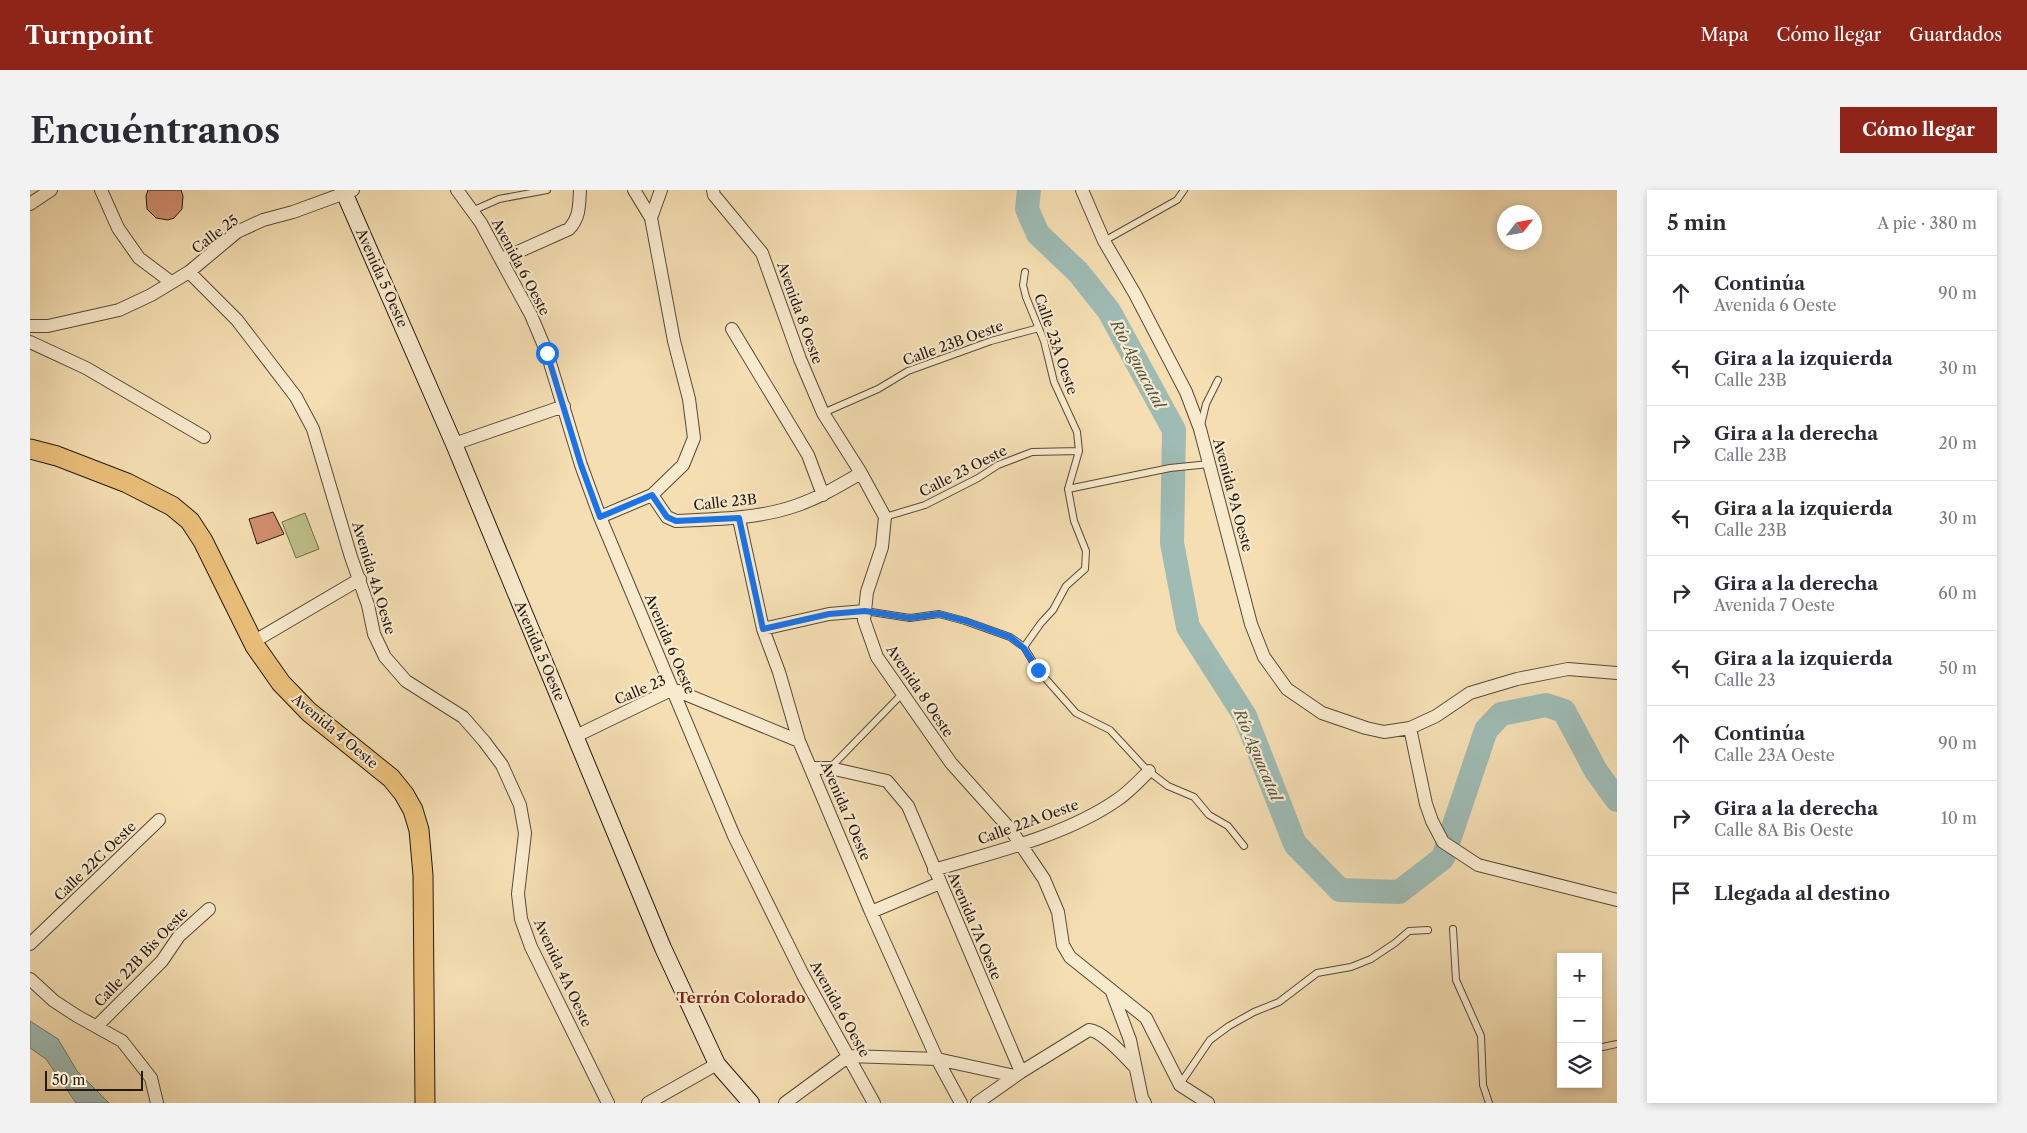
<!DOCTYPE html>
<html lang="es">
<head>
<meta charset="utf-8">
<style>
	body { margin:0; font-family:"Libre Caslon Text",serif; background:#f2f2f3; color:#2b2b33 }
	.controls { position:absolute; right:15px; bottom:15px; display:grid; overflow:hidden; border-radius:0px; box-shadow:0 2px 8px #0003 }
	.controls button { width:45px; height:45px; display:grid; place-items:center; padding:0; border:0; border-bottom:1px solid #e1e1e2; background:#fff; color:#2b2b33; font:25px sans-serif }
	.compass { position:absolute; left:1467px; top:15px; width:45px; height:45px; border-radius:50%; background:#fff; box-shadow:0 2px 8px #0003; rotate:59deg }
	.scale { position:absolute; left:15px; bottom:12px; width:98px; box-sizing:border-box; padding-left:5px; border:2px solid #23190f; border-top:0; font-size:14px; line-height:18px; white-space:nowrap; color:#23190f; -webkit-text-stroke:4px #f8eacd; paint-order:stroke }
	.stop { position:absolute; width:15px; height:15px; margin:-11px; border:4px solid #1a73e8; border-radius:50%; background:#fff }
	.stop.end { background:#1a73e8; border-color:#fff; box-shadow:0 1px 5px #0008 }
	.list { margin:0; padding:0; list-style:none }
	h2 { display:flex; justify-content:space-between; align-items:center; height:65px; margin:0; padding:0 20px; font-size:21px }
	h2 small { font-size:16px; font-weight:400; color:#7c7c81 }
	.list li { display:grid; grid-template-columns:32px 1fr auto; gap:15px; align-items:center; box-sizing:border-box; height:75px; padding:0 20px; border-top:1px solid #e1e1e2 }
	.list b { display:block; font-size:19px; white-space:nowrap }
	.list p { margin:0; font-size:16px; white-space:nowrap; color:#7c7c81 }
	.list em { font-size:16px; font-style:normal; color:#7c7c81 }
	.icon { flex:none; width:28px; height:28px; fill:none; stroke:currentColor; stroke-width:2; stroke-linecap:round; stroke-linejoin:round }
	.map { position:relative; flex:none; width:1587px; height:913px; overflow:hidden; border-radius:0px }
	header { display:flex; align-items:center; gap:30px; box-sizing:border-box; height:70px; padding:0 25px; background:#8f2418; color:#fff }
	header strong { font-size:24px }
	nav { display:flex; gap:28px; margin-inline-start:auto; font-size:18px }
	.intro { display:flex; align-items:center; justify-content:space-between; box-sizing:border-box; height:120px; padding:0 30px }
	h1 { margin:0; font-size:35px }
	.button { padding:12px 22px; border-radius:0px; background:#8f2418; color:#fff; font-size:18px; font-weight:700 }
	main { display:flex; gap:30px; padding:0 30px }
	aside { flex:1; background:#fff; border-radius:0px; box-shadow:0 2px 8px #0003 }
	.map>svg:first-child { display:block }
</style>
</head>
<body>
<header>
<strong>Turnpoint</strong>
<nav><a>Mapa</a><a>Cómo llegar</a><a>Guardados</a></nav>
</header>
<div class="intro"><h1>Encuéntranos</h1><a class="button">Cómo llegar</a></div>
<main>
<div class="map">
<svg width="1587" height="913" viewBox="0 0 1587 913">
	<rect width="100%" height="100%" fill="#f4deb2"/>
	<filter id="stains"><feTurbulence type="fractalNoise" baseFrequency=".004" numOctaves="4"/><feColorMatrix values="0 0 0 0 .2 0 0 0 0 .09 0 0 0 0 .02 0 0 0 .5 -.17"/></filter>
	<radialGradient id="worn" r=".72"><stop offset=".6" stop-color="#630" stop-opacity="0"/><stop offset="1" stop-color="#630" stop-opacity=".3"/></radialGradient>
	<path fill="#bec18a" stroke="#706d4c" d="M275,323L289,359L266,368L252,332Z"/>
	<path fill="#9ebbb4" stroke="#6d7a72" d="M0,831L28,849L47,881L79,913H46L16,869L0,858Z"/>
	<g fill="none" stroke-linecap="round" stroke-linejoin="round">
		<path stroke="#9ebbb4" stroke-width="24" d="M999,0L997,19L1008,44L1048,82L1079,121L1144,240L1142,353L1158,437L1215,526L1265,654L1310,700L1369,702L1413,668L1456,540L1471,524L1516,515L1534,521L1566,581L1587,610"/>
	</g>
	<path fill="#d28e70" stroke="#23190f" d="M118,0H151L153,6L152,19L144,28L138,30L126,28L117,19L116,6Z
		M243,322L254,344L227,354L219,329Z"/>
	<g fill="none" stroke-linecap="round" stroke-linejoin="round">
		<g stroke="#574a38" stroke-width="8">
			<path id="lane" d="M442,21L469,9L517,0
				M1074,51L1147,10L1154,0
				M995,82L993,95L996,107L1014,151L1024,192L1047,242L1049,261
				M793,223L848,199L878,181L961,151L1009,138
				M1171,235L1176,214L1188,190
				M855,327L895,315L948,288L968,275L1002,262L1049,261L1038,299L1140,278L1179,274
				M835,421L880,428L909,424L935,431L980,447L994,457L1008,480L1046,523L1080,540L1117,580L1138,596L1164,607L1179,625L1198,636L1214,656
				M994,457L1011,433L1023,420L1036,396L1055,379L1056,361L1044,331L1038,299
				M800,578L872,504
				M1423,739L1426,790L1451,846L1453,895L1459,913
				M1568,858L1587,854
				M1150,894L1180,850L1199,836L1224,822L1249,812L1287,783L1321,777L1341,769L1365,753L1379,741L1398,740"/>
		</g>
		<g stroke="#574a38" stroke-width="14">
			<path id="street" d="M71,0L88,38L109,68L141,92
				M427,0L451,33L501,125L517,163L551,275L570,327L704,646L773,785L844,913
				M604,0L621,28
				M683,0L684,5L732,63L770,169L793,223L831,283L855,327L852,357L837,402L834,430L847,467L921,573L981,640L1014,689L1028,722L1033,755L1040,767L1116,828L1150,895L1178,913
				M1052,0L1074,51L1105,104L1156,202L1170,239L1221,434L1234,467L1257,499L1292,523L1336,538L1354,542L1380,538L1406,526L1440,503L1487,489L1538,479L1587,483
				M0,14L21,0
				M472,69L539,39C550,27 549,16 550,0
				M159,82L207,130L266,207L283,239L321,367L338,415L344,444L355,467L376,491L433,527L454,551L472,575L490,615L495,643L488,704L491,729L501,757L578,913
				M0,136H18L89,120L121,105L159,82L207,42L233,30L263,22L323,0
				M702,139L778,265L793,305
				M0,152L56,178L174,247
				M424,254L534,216
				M622,305L653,275L664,248L659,209L644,151L621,28L631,0
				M570,327L622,305L637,327L646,331C686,329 727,329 765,316C789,308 810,295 831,283
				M709,329L733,439L749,482L769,551L841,722L907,869L931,913
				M733,439L799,424L835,421
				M223,452L330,389
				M1380,538L1396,614L1402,631L1413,652L1448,675L1587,710
				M546,546L643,499L769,551
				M781,578H800L857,591L878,616L991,882
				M904,680C964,662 1035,646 1087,610C1099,602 1109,591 1119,581
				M841,722L910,693
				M0,754L129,630
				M0,789L24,811L47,826L92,851L121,888L127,913
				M1082,802L1100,850L1112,908L1115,913
				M67,836L132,771L149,746L179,719
				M618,913L687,874
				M755,913L819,866L907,869L985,886
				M947,913L991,882L1059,840C1073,841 1095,867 1105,877"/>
		</g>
		<g stroke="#23190f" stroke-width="18">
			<path id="secondary" d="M313,0L424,254L633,758L687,874L721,913"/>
		</g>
		<g stroke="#23190f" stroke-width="21">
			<path id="primary" d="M0,259L27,266L97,293L142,316L160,331L173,351L225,456L251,493L279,522L361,588L374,604L383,620L389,640L393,685L395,913"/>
		</g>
		<use href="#lane" stroke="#f8eacd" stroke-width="6"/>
		<use href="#street" stroke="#f8eacd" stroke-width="12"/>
		<use href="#secondary" stroke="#f8eacd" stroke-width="16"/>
		<use href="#primary" stroke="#eabf79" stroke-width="19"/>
	</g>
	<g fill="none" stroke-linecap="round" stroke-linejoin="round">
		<path stroke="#1a73e8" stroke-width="6" d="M517,163L551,275L570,327L622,305L637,327L646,331L709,328L733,439L799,424L835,421L880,428L909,424L936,431L980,447L994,458L1008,480"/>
	</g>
	<g text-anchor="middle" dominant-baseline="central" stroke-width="4.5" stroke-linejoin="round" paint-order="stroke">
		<g font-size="14" fill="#23190f" stroke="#f8eacd">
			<text transform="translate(185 44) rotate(-37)">Calle 25</text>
			<text transform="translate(491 77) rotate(62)">Avenida 6 Oeste</text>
			<text transform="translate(352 88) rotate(66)">Avenida 5 Oeste</text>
			<text transform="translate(770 123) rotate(70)">Avenida 8 Oeste</text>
			<text transform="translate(923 153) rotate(-20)">Calle 23B Oeste</text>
			<text transform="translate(1026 154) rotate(71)">Calle 23A Oeste</text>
			<text transform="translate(933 281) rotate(-27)">Calle 23 Oeste</text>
			<text transform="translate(1203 305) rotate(75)">Avenida 9A Oeste</text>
			<text transform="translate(695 312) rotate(-6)">Calle 23B</text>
			<text transform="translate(344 388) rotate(73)">Avenida 4A Oeste</text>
			<text transform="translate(640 454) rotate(67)">Avenida 6 Oeste</text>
			<text transform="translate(510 461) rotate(67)">Avenida 5 Oeste</text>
			<text transform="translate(610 500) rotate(-23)">Calle 23</text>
			<text transform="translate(890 501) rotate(56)">Avenida 8 Oeste</text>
			<text transform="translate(305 541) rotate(40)">Avenida 4 Oeste</text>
			<text transform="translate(816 621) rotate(67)">Avenida 7 Oeste</text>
			<text transform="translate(998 632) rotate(-20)">Calle 22A Oeste</text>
			<text transform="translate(65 671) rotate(-44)">Calle 22C Oeste</text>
			<text transform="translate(945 736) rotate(67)">Avenida 7A Oeste</text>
			<text transform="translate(111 767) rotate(-47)">Calle 22B Bis Oeste</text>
			<text transform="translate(533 783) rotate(65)">Avenida 4A Oeste</text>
			<text transform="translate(810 819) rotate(61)">Avenida 6 Oeste</text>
		</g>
		<g font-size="15" font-style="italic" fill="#4e5249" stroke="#f8eacd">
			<text transform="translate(1108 174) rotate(62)">Río Aguacatal</text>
			<text transform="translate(1228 565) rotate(67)">Río Aguacatal</text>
		</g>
		<g font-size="15" font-weight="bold" fill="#7a1f14" stroke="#f8eacd">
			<text x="711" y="807">Terrón Colorado</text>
		</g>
	</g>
	<rect width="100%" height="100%" filter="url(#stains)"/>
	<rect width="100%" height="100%" fill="url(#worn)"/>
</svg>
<div class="controls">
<button>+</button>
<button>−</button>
<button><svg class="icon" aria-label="layers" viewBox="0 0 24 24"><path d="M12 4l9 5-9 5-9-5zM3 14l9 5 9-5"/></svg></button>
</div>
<svg class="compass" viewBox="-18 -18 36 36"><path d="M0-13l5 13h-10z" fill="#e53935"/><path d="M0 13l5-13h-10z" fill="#7c7c81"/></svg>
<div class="scale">50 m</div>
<div class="stop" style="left:517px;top:163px"></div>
<div class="stop end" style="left:1008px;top:480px"></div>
</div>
<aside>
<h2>5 min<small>A pie · 380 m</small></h2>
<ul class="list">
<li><svg class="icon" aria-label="ahead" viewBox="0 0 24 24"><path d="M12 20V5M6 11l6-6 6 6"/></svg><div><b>Continúa</b><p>Avenida 6 Oeste</p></div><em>90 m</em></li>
<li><svg class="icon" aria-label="left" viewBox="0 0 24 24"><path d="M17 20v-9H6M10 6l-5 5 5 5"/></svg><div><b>Gira a la izquierda</b><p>Calle 23B</p></div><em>30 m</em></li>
<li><svg class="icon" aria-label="right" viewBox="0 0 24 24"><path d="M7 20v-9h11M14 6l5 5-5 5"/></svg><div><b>Gira a la derecha</b><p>Calle 23B</p></div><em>20 m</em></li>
<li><svg class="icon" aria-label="left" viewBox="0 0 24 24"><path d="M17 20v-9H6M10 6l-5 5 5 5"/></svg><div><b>Gira a la izquierda</b><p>Calle 23B</p></div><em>30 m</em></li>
<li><svg class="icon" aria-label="right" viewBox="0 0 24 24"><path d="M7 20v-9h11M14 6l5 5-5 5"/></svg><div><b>Gira a la derecha</b><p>Avenida 7 Oeste</p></div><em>60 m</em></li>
<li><svg class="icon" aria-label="left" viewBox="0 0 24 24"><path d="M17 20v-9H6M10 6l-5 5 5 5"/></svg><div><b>Gira a la izquierda</b><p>Calle 23</p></div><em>50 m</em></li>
<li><svg class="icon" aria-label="ahead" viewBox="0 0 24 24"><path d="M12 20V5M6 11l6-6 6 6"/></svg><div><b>Continúa</b><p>Calle 23A Oeste</p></div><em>90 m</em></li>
<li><svg class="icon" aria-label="right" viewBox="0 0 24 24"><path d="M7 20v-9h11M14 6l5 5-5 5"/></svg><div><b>Gira a la derecha</b><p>Calle 8A Bis Oeste</p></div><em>10 m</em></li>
<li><svg class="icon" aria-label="arrive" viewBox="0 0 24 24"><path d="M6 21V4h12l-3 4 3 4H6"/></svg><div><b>Llegada al destino</b></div></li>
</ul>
</aside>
</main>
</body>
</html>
